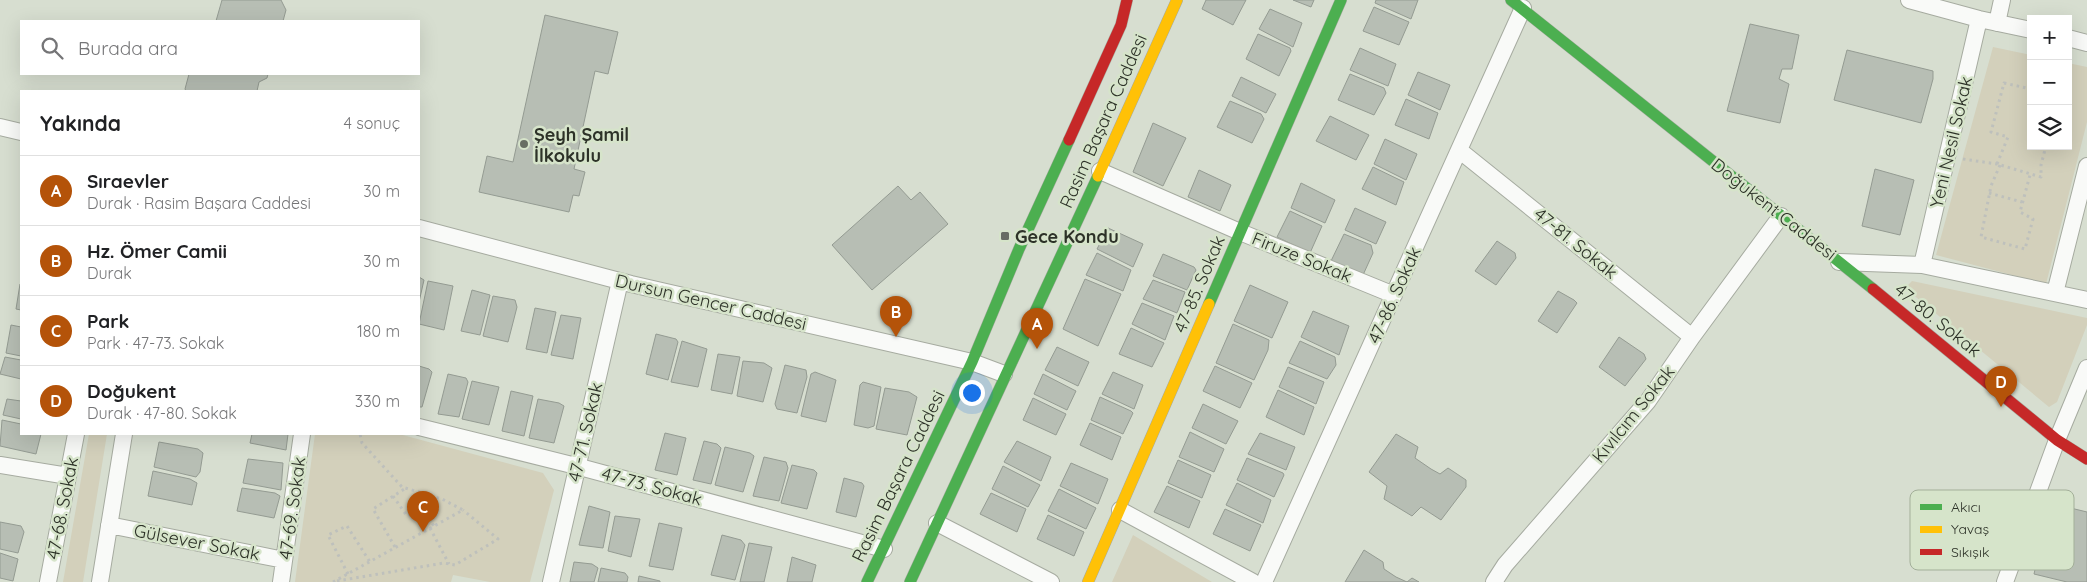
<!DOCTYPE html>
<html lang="tr">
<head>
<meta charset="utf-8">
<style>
	body { margin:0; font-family:Quicksand,sans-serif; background:#f2f2f2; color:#202124 }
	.controls { position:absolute; right:15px; top:15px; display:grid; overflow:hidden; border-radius:0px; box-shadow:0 5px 20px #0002 }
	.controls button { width:45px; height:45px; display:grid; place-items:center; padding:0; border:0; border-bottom:1px solid #e0e0e0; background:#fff; color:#202124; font:25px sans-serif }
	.you { position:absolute; left:971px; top:392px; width:18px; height:18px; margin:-12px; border:4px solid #fff; border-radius:50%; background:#1a73e8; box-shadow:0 0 0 8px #1a73e833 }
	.badge { display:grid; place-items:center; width:32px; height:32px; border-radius:50%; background:#b45309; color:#fff; font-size:16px; font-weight:700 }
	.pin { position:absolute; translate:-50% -41px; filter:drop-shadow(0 1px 2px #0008) }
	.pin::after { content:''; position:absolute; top:26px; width:18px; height:15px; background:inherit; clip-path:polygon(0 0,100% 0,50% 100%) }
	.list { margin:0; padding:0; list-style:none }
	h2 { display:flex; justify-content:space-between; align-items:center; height:65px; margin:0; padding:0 20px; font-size:21px }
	h2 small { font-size:16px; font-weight:400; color:#757577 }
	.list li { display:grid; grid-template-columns:32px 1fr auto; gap:15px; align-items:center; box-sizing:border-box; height:70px; padding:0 20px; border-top:1px solid #e0e0e0 }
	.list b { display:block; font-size:19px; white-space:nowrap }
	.list p { margin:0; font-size:16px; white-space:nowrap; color:#757577 }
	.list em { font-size:16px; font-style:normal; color:#757577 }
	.icon { flex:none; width:28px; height:28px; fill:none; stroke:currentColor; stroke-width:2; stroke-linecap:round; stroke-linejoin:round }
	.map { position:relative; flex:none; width:2087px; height:582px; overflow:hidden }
	.search { position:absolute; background:#fff; box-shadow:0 5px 20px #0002; left:20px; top:20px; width:400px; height:55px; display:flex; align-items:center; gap:12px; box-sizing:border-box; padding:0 18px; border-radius:0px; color:#757577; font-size:19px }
	.panel { position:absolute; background:#fff; box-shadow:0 5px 20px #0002; left:20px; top:90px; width:400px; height:345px; border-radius:0px }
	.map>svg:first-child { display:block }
</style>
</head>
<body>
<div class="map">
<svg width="2087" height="582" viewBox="0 0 2087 582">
	<rect width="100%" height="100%" fill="#d7ded0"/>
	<path fill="#d3d0bb" d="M1993,47L2031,55V146H2068V63L2087,67V122L2046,284L1936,255Z
		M1912,281L2087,318V325L2057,402L2049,407L1905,288Z
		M89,434H107L83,582H63Z
		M315,434H399L543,473L554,490L530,582H490L453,575L451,582H295Z
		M1133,535L1212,582H1112Z"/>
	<path fill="#b7beb4" stroke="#949b92" d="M222,0H281L286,10L283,21H216Z
		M1206,0H1246L1233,25L1202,9Z
		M1293,0H1314L1311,7Z
		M1376,0H1418L1411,19L1375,3Z
		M1374,7L1409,22L1399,45L1363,31Z
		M1270,9L1302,23L1293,47L1259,29Z
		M545,15L618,32L608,74L595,71L574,169L585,172L579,196L573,195L569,212L479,192L487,156L513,162Z
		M1750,24L1799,35L1792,69H1782L1779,79L1789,84L1780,123L1727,111Z
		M1258,34L1290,48L1291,51L1279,76L1246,59Z
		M1360,48L1396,64L1388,86L1350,70Z
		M1847,50L1933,71V79L1921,123L1834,100Z
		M1418,72L1450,85L1440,110L1408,95Z
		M189,74H268L267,78L259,82L257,91H186L185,89Z
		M1350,74L1384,88L1386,93L1374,115L1338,100Z
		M1241,77L1276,94L1266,113L1232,96Z
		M1406,99L1438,113L1429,139L1395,125Z
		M1230,101L1261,114L1264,119L1252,143L1217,127Z
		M1330,116L1369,135L1356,160L1316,141Z
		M1153,123L1186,138L1163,186L1133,172Z
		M1385,139L1417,154L1406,180L1374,164Z
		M1373,167L1404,182L1396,205L1362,189Z
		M1875,169L1914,180L1900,235L1862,226Z
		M1199,170L1231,185L1220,211L1188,197Z
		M1301,183L1335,200L1325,223L1291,208Z
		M898,186L911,200L920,192L948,224L872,290L832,245Z
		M1355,208L1386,222L1376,244L1345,230Z
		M1290,211L1322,226L1310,253L1277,237Z
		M1108,228L1143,244L1133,267L1097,249Z
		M1344,234L1371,245L1373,253L1363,275L1331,261Z
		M1497,241L1515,253L1516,258L1496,285L1475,271Z
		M1097,253L1131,270L1123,291L1086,275Z
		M1163,254L1194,267L1196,270L1187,290L1153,276Z
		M419,277L424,280L419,302Z
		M1085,279L1121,294L1098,346L1063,329Z
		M1153,280L1185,292L1177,313L1143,299Z
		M428,281L453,286L444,330L419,324Z
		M20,284H21V310L16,309Z
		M1250,285L1288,302L1272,338L1234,321Z
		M472,290L490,295L480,335L461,331Z
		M1558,291L1574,300L1577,303L1557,333L1538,321Z
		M493,296L515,300L517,307L508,342L483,336Z
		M1142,303L1174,316L1165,340L1132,324Z
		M535,308L556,312L547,353L526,349Z
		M1313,311L1349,326L1339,355L1301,337Z
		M561,315L581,318L573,359L551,355Z
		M1233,324L1269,340L1268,350L1254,380L1216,363Z
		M11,325L21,327V356L6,353Z
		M1131,328L1164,343L1152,367L1119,354Z
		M656,334L676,339L678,342L668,380L646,374Z
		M1619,337L1644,354L1646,359L1625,386L1599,367Z
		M682,341L707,349L698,387L671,382Z
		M1300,341L1335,357L1336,365L1327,379L1289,363Z
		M1057,347L1089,362L1078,386L1045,370Z
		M718,354L740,357L732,394L711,390Z
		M5,357L21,360V379L0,374Z
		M743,361L764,363L772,368L763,402L737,396Z
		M785,365L806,370L807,377L797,413L777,409L775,404Z
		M419,366L429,369L432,372L422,407H419Z
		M1215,366L1252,383L1240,408L1203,391Z
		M1288,367L1324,382L1316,404L1279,387Z
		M815,372L836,380L826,422L801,416L811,374Z
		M1113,372L1143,385L1134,409L1102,394Z
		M448,374L466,378L468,382L459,417L438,414Z
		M1043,374L1076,391L1067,410L1034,394Z
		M472,381L499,387L489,425L462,419Z
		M863,382L881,387L874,426L868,428L854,425L860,385Z
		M885,388L909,392L917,397L907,435L876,429Z
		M1278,390L1314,407L1304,435L1266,417Z
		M511,391L533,396L524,436L502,431Z
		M1100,397L1131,411L1133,413L1123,434L1091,420Z
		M1033,398L1066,414L1056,435L1023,420Z
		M7,399L21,401V419L3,415Z
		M538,399L559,403L564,406L554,443L529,438Z
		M1203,404L1238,421L1226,444L1192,428Z
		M2,420L21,424V434H41L36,454L0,446Z
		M1090,423L1121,437L1112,460L1080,445Z
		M1190,432L1224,449L1214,472L1179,457Z
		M665,433L686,438L677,475L655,470Z
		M1260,433L1295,447L1286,470L1248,454Z
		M252,434H288L286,450L250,443Z
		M1396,434L1418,447L1415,458L1431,469L1440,474L1448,468L1466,480V487L1441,520L1421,507L1412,516L1384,499L1387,486L1369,472Z
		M704,441L717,444L721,448L711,484L693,480Z
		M1017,441L1051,457L1041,481L1004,462Z
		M159,442L198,449L203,453L200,472L196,477L154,467Z
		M725,447L750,453L754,456L743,492L715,485Z
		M764,457L786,462L788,468L779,501L753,496Z
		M1247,458L1283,473L1284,475L1274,497L1237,480Z
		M248,459L283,463L281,490L243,483Z
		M1178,460L1211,475L1202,498L1168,483Z
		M1071,463L1108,479L1098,504L1060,486Z
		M792,465L814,470L817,473L807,509L781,503Z
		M1003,466L1040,485L1028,507L992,489Z
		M153,471L190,479L197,483L192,505L148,496Z
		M844,478L862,483L864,486L856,517L836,512Z
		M1237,483L1271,500L1263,523L1226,505Z
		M1167,486L1200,501L1189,528L1154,512Z
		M242,488L275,493L280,496L274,518L237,511Z
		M1059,489L1096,508L1086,529L1048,511Z
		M991,493L1026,509L1017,532L980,514Z
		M2050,503L2087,512V582H2067L2034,574Z
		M589,506L610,512L603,548L579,545Z
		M1225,509L1261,525L1250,551L1213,534Z
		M1048,515L1084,532L1074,556L1037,539Z
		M615,516L640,519L631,557L608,551Z
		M0,522L21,526L24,532L18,553L0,549Z
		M659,523L682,528L673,570L649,566Z
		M722,535L741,540L745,545L735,580L711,575Z
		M749,543L772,547L764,582H740Z
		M1364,550L1383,562L1384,569L1396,577L1407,582L1412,578L1419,582H1345Z
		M0,553L18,559L13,581L0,578Z
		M792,557L816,565L812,582H787Z
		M574,562L592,564L598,568L594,582H570Z
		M601,568L625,573L628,577L627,582H598Z
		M639,576L660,581V582H638Z"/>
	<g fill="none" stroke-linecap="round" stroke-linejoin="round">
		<g stroke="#a6aba0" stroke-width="18">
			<path id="street" d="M1909,0L1979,19L2031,30
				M1997,23L2002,0
				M2068,38L2087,43
				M0,127L21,132
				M1459,150L1692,337
				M1100,171L1240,232L1394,295
				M419,228L631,284L972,362L1004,374
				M1839,262L1922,265L2087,300
				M1922,265L1979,19
				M2055,293L2087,166
				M419,427L576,466L884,549
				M0,465L68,476
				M1120,510L1253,582
				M937,523L1051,582
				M109,525L284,560
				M48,582L76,434
				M100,582L124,434
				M281,582L302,434
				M551,582L620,281
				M1264,582L1523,8
				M1494,582L1505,565L1648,401L1692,337L1781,216
				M2005,582L2057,440L2087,368"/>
		</g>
		<g stroke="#a6aba0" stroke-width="12">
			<path id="fast" d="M1511,0L1873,289
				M1209,304L1341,0
				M867,582L972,362L1019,249L1069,140
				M910,582L1098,176"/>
		</g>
		<g stroke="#a6aba0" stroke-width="12">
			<path id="slow" d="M1098,176L1177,0
				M1088,582L1209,304"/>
		</g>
		<g stroke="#a6aba0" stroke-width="12">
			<path id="jam" d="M1069,140L1121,25L1127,0
				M1873,289L2057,440L2087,459"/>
		</g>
		<path stroke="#bec0bc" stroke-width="3" stroke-dasharray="2.5 4" stroke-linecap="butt" d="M1963,159L1997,164L2041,177V165L2046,146
			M1997,164L2008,137L1991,132L2004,83L2031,89
			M2000,165L1991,186L1981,237L2025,249L2033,219L2020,212L2030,175
			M1989,193L2022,202
			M393,496L407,516L421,509L434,526
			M430,528L449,564
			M395,547L373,509L406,488
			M348,574L328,535L347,526L370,562
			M337,581L444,563L455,565L498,539L463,510
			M333,582L463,510L442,499L402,487L362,443L360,434"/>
		<use href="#street" stroke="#f9faf8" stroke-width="16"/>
		<use href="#fast" stroke="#4caf50" stroke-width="11"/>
		<use href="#slow" stroke="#ffc107" stroke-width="11"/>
		<use href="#jam" stroke="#c62828" stroke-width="11"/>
	</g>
	<g fill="#686e63" stroke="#d6e4ca" stroke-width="2">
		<circle cx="524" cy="144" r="5"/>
		<rect x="1000" y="231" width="10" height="10" rx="2.5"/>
	</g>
	<g text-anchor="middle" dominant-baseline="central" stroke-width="5" stroke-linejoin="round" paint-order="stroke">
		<g font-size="18" fill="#2d3228" stroke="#d6e4ca">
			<text transform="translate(1103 121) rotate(-66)">Rasim Başara Caddesi</text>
			<text transform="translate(1951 142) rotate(-77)">Yeni Nesil Sokak</text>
			<text transform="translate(1774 209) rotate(38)">Doğukent Caddesi</text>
			<text transform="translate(1576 243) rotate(39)">47-81. Sokak</text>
			<text transform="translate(1302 257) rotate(22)">Firuze Sokak</text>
			<text transform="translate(1199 284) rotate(-67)">47-85. Sokak</text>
			<text transform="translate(1394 295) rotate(-66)">47-86. Sokak</text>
			<text transform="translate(711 302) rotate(13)">Dursun Gencer Caddesi</text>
			<text transform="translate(1938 320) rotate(39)">47-80. Sokak</text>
			<text transform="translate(1633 414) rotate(-51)">Kıvılcım Sokak</text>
			<text transform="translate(585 432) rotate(-77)">47-71. Sokak</text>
			<text transform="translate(898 476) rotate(-64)">Rasim Başara Caddesi</text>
			<text transform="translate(652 486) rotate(15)">47-73. Sokak</text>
			<text transform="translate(62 508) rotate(-79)">47-68. Sokak</text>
			<text transform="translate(292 508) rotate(-82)">47-69. Sokak</text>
			<text transform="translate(197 542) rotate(11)">Gülsever Sokak</text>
		</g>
		<g font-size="18" font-weight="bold" fill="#2d3228" stroke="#d6e4ca" text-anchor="start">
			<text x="534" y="134">Şeyh Şamil<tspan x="534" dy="21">İlkokulu</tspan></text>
			<text x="1015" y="236">Gece Kondu</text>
		</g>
	</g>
	<rect x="1910" y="490" width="164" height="80" rx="8" fill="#d6e4ca" stroke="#a3af99" stroke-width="1"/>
	<rect x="1920" y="504" width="22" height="6" fill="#4caf50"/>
	<rect x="1920" y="526" width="22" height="7" fill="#ffc107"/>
	<rect x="1920" y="549" width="22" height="6" fill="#c62828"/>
	<g font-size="14" fill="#2d3228">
		<text x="1951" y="512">Akıcı</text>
		<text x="1951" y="534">Yavaş</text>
		<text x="1951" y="557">Sıkışık</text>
	</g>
</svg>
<div class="controls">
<button>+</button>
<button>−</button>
<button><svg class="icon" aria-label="layers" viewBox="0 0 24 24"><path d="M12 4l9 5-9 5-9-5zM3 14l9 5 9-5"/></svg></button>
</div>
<div class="you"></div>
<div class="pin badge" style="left:1037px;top:349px">A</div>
<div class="pin badge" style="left:896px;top:337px">B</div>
<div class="pin badge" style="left:423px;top:532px">C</div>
<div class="pin badge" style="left:2001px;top:407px">D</div>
<div class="search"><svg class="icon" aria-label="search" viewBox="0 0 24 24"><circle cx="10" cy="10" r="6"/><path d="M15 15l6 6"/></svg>Burada ara</div>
<section class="panel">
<h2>Yakında<small>4 sonuç</small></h2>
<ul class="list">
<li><span class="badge">A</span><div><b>Sıraevler</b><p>Durak · Rasim Başara Caddesi</p></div><em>30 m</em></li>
<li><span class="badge">B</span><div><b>Hz. Ömer Camii</b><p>Durak</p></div><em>30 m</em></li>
<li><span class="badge">C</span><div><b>Park</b><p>Park · 47-73. Sokak</p></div><em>180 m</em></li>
<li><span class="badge">D</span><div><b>Doğukent</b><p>Durak · 47-80. Sokak</p></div><em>330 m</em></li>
</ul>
</section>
</div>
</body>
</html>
